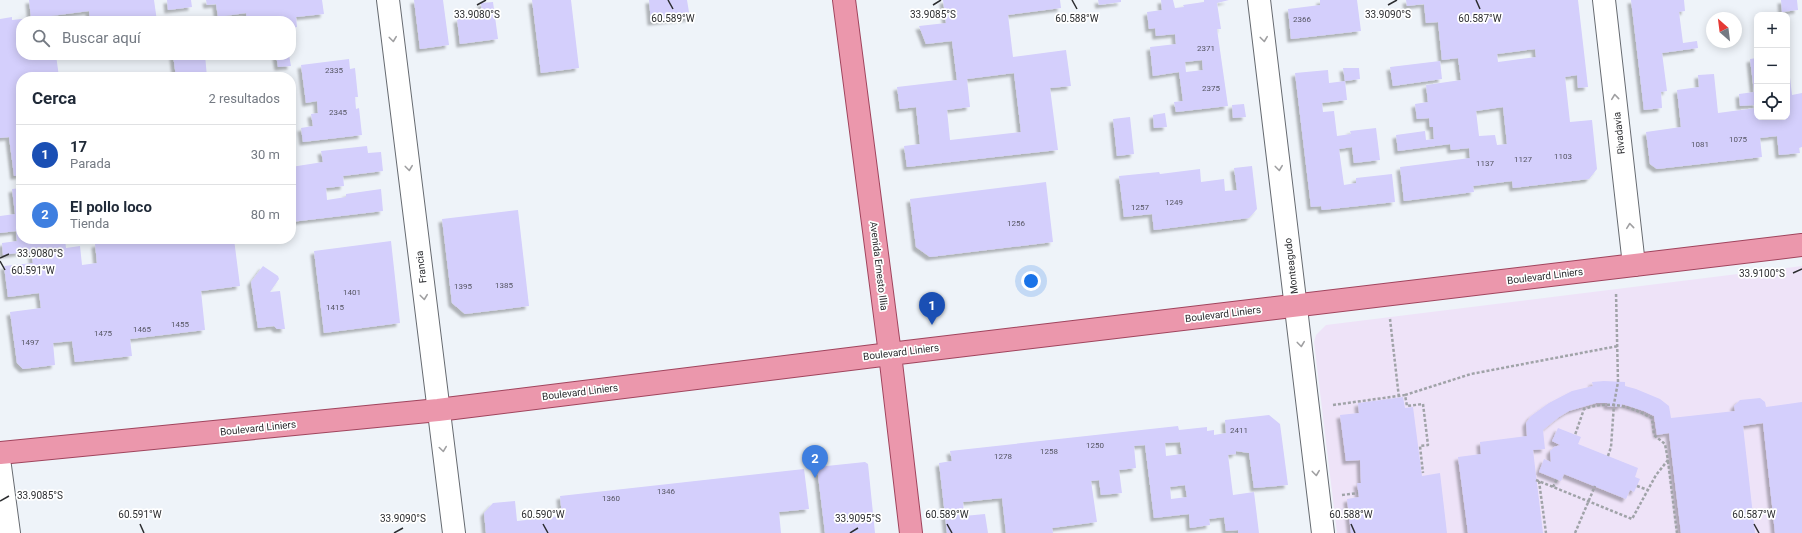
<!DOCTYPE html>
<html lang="es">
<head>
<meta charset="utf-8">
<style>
	body { margin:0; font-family:Roboto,sans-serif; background:#f6f6f7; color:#1f2937 }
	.controls { position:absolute; right:12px; top:12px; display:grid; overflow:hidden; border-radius:8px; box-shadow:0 2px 10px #0003 }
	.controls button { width:36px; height:36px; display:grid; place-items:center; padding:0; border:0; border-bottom:1px solid #e0e1e3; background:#fff; color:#1f2937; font:20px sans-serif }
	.compass { position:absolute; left:1706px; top:12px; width:36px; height:36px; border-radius:50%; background:#fff; box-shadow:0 2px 10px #0003; rotate:332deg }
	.you { position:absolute; left:1031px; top:281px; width:14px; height:14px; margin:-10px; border:3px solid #fff; border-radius:50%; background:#1a73e8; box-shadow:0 0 0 6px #1a73e833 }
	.badge { display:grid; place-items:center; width:26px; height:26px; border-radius:50%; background:#b45309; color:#fff; font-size:13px; font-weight:700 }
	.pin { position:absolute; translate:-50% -33px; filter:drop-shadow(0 1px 2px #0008) }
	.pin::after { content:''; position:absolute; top:21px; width:14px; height:12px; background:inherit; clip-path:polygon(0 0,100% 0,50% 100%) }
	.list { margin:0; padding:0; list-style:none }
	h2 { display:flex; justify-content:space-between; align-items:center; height:52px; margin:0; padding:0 16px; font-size:17px }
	h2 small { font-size:13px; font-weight:400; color:#747a83 }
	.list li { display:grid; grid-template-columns:26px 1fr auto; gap:12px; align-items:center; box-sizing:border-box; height:60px; padding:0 16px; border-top:1px solid #e0e1e3 }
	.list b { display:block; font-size:15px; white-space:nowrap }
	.list p { margin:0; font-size:13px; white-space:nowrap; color:#747a83 }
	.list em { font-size:13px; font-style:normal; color:#747a83 }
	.icon { flex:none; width:22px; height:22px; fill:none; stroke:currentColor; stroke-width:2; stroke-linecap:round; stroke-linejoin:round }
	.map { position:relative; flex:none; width:1802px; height:533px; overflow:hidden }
	.search { position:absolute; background:#fff; box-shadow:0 2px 10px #0003; left:16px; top:16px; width:280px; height:44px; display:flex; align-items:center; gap:10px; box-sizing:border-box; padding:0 14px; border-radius:16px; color:#747a83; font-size:15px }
	.panel { position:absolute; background:#fff; box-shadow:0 2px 10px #0003; left:16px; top:72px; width:280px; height:172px; border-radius:16px }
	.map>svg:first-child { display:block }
</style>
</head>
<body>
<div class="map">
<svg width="1802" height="533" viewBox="0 0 1802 533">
	<defs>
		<filter id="shadow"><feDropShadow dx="-3.5" dy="3.5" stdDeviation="1" flood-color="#0004"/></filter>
	</defs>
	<rect width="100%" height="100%" fill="#eef3f9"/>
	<path fill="#eee3f8" d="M1802,266V533H1337L1314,342L1316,335L1326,325Z"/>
	<path fill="#d4cffc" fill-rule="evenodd" filter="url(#shadow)" d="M29,0H154L157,21H90L89,11L51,16L52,21H21V55H56L59,77H21V175L14,176L9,137L0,138V19L12,17V20L31,18Z
		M167,0H191L192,7L168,10Z
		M206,0H322L324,14L296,17L297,27L291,28V21H247L246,13L218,17L216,4L207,5Z
		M414,0H443L449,45L420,49Z
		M532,0H571L579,68L541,73Z
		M649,0H687L690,18L651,22Z
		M943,0H1060L1061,8L1008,15L1013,57L1066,50L1071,86L1050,88L1058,150L907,167L904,146L920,144L916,107L900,109L897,87L957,80L952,41L926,44L919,26L946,23ZM1014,73L1021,132L950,140L947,110L970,107L967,79Z
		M1098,0H1121V2L1099,5Z
		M1161,0H1173L1175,8L1184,7L1183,5L1204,2V0H1229L1217,3L1221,29H1217L1228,106L1176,112L1174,102L1183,101L1179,72L1153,76L1150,47L1176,44L1175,34L1156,36L1155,28L1149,29L1147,12L1162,10ZM1202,60L1203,70L1186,72L1185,62Z
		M1320,0H1357L1361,31L1291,39L1288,9L1320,5Z
		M1406,0H1578L1588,87L1578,88L1577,75L1565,77L1570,122L1592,120L1597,169L1589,179L1513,188L1512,181L1473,186L1474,192L1404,201L1400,167L1470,158L1469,148L1451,150L1450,144L1398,151L1396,135L1425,131L1426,140L1434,139L1433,127H1430L1429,118L1417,119L1415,104L1428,102L1426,85L1461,80L1458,58L1442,60L1438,22L1426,23L1424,4L1407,6ZM1535,49L1536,57L1498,62L1497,54ZM1503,107L1507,144L1497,145L1495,135L1479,136L1476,111Z
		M1631,0H1684L1685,11L1679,12L1683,43L1697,41L1698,48L1662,53L1667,91L1661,92L1662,108L1644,110Z
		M1781,0H1797L1798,10L1782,12Z
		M493,2L498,39L460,44L457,19L482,16L481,3Z
		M173,55H205L207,77H176Z
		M276,55H289L291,66L278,67Z
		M1757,58V117H1787L1788,60L1792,95L1802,93V147L1799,148L1800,153L1779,155L1777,136L1760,138L1762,157L1657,169L1650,164L1646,132L1681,127L1677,90L1699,87L1698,75L1714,74L1718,113L1756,108L1755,105L1740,106L1739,94L1754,92L1750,59Z
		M349,59L350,69L355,68L358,97H355L356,109L359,108L362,135L303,142L301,128L313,126L311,114L318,113L317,101L306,103L301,65Z
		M1440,61L1442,79L1393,86L1390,67Z
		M1343,68H1359L1360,79L1345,81Z
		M1328,70L1329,83L1345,81L1347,100L1322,103L1323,112L1334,111L1337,136L1351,134L1350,131L1376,128L1380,160L1354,163L1352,147L1339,149L1344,185L1356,183V178L1392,174L1395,202L1322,210L1321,206L1311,207L1295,73Z
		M1244,104L1246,117L1233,118L1232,105Z
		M1165,113L1167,127L1154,128L1153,115Z
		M1130,117L1134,154L1117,156L1113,119Z
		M367,146L368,153L381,152L383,171L343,176L344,186L326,188L327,200L346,197V194L381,189L383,211L291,222V167L323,162L321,151Z
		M1252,166L1257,209L1249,218L1154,230L1152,214L1124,217L1119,176L1159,172L1160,174L1200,169L1201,182L1224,179L1225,191L1237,190L1234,168Z
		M1046,182L1053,242L930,257L916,247L910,199Z
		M21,188V239H65L66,248L80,246L82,265L97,263L95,244L137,239H234L240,286L201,291L205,330L130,339L132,356L75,362L72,341L53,343L55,365L23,369L17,363L10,312L41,308L39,293L8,297L4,266L33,263L31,251L3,255L2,243L17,241L16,231L0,233V216L15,214L12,189Z
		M518,210L529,306L465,314L452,303L442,219Z
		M391,241L400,323L324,333L314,251Z
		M263,266L278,276L279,279L270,292L280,291L285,329H277L274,326L258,328L251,282Z
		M1604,381L1625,382V386L1636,389L1660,399L1669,406L1671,418L1735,411L1734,406L1740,400L1760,398L1765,402L1766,407L1802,402V533H1775L1763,423L1743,426L1755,533H1681L1669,433L1657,435L1654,416L1644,411L1622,404L1621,407L1607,406V403H1596L1569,411L1559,417L1543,430L1545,449L1533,450L1543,533H1468L1458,457L1481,454L1480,442L1527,436L1526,423L1531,416L1549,403L1572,391L1593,386L1592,382Z
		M1403,397L1405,408L1413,407L1422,476L1440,473L1447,533H1351L1347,499L1359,497L1357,483H1361L1360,460L1346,461L1340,415L1359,413L1358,403Z
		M1269,415L1280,424L1288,485L1254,488L1249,453L1236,451V454L1228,455L1233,495L1254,492L1259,533H1238V530L1226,531L1224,517L1209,519L1210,525L1190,528L1189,514L1154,518L1145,445L1134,446L1136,468L1119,470L1122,493L1101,495L1099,480L1091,481L1097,522L1052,528L1053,533H1006L1002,498L963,502L964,516L985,514L988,533H947L939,463L952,461L950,451L1178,426L1179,430L1207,427V431L1214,430V435L1226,433L1225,420ZM1180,442L1182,454L1166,456L1165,443ZM1185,485L1187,497L1171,499L1170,487Z
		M1558,428L1581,437L1578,444L1638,468L1635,477L1640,479L1634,492L1630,490L1626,499L1564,474L1561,481L1539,472L1544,459L1551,462L1550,451L1554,447L1560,445L1552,441Z
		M865,462L868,464L875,533H825L817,467Z
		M804,469L809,509L779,512L781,533H486L484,513L493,503L515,501L517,521L562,516L560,496Z"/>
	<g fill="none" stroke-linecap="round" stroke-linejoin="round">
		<g stroke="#666a70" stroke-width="24">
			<path id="minor" d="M388,0L454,533
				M1259,0L1323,533
				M1604,0L1634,265
				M0,466L9,533"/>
		</g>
		<g stroke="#a0445d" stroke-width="24">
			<path id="major" d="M844,0L890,354L911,533
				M0,453L438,410L890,354L1802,245"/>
		</g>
		<path stroke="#a0a3a8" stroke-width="2.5" stroke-dasharray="3 2" stroke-linecap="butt" d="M1390,319L1399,398
			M1405,395L1471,374L1618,346
			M1333,405L1405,395L1407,406L1423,404L1428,445L1420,446L1423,473
			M1608,456L1611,447L1614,404L1618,382L1616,292
			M1668,461L1677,533
			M1536,480L1632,519L1656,475L1668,460L1665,444L1654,435L1652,418C1630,406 1609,400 1584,409L1575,435
			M1539,481L1546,533
			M1637,486L1648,490
			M1553,487L1557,479
			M1342,495L1358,493
			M1575,533L1595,486"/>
		<use href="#minor" stroke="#fff" stroke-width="22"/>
		<use href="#major" stroke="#eb97ac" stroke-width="22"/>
	</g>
	<defs><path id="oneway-chevron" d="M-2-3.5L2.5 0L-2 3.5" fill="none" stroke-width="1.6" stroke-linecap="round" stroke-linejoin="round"/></defs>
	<g stroke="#a0a0a2">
		<use href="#oneway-chevron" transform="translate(393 39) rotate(83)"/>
		<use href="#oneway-chevron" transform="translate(1264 39) rotate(83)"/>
		<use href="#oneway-chevron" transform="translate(1615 97) rotate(-96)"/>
		<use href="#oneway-chevron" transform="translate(409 168) rotate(83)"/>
		<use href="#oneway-chevron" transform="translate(1279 168) rotate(83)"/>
		<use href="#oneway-chevron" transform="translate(1630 226) rotate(-96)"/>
		<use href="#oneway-chevron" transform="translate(424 297) rotate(83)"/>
		<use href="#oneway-chevron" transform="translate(1301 344) rotate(83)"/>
		<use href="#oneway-chevron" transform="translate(443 449) rotate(82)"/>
		<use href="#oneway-chevron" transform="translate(1316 473) rotate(83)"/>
	</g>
	<path fill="none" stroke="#2c2d30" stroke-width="1.5" d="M668,0L673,9M1072,0L1077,9M1476,0L1480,9M477,5L486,0M933,5L941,0M1388,5L1397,0M0,258L9,254M0,261L5,270M1793,273L1802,269M0,501L9,496M140,524L144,533M543,524L548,533M947,524L952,533M1351,524L1355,533M1754,524L1759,533M394,533L403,528M850,533L858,528"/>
	<g text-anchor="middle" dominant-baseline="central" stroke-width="3.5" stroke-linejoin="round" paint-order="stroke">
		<g font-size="8" fill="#565663">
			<text x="1302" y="19">2366</text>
			<text x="1206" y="48">2371</text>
			<text x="334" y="70">2335</text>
			<text x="1211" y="88">2375</text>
			<text x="338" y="112">2345</text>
			<text x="1738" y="139">1075</text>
			<text x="1700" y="144">1081</text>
			<text x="1563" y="156">1103</text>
			<text x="1523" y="159">1127</text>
			<text x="1485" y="163">1137</text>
			<text x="1174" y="202">1249</text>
			<text x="1140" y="207">1257</text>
			<text x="1016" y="223">1256</text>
			<text x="504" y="285">1385</text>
			<text x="463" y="286">1395</text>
			<text x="352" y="292">1401</text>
			<text x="335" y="307">1415</text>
			<text x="180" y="324">1455</text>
			<text x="142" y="329">1465</text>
			<text x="103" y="333">1475</text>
			<text x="30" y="342">1497</text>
			<text x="1239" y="430">2411</text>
			<text x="1095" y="445">1250</text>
			<text x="1049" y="451">1258</text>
			<text x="1003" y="456">1278</text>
			<text x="666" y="491">1346</text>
			<text x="611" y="498">1360</text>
		</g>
		<g font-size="10" fill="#2c2d30" stroke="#fff">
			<text transform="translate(1619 133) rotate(-96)">Rivadavia</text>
			<text transform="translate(879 266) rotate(83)">Avenida Ernesto Illia</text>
			<text transform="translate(1291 266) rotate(-97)">Monteagudo</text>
			<text transform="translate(421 267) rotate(-97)">Francia</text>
			<text transform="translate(1545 276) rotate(-7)">Boulevard Liniers</text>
			<text transform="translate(1223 314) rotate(-7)">Boulevard Liniers</text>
			<text transform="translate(901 352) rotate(-7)">Boulevard Liniers</text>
			<text transform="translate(580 392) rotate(-7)">Boulevard Liniers</text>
			<text transform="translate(258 428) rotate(-6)">Boulevard Liniers</text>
		</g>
	</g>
	<g font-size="10" text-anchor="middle" fill="#2c2d30" stroke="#fff" stroke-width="3.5" stroke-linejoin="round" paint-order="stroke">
		<text x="477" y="18">33.9080°S</text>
		<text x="933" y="18">33.9085°S</text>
		<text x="1388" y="18">33.9090°S</text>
		<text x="673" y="22">60.589°W</text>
		<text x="1077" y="22">60.588°W</text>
		<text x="1480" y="22">60.587°W</text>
		<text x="40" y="257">33.9080°S</text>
		<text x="33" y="274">60.591°W</text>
		<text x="1762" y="277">33.9100°S</text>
		<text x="40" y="499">33.9085°S</text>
		<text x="140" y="518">60.591°W</text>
		<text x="543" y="518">60.590°W</text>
		<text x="947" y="518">60.589°W</text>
		<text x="1351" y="518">60.588°W</text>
		<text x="1754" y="518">60.587°W</text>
		<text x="403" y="522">33.9090°S</text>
		<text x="858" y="522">33.9095°S</text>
	</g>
</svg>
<div class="controls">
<button>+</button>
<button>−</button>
<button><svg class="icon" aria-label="locate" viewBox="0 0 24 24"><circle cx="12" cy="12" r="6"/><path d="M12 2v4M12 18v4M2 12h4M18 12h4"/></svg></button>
</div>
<svg class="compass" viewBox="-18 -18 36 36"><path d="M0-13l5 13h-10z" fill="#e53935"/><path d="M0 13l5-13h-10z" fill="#747a83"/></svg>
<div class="you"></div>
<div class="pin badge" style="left:932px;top:325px;background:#1a4fb4">1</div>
<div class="pin badge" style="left:815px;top:478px;background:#3f7fe0">2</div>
<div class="search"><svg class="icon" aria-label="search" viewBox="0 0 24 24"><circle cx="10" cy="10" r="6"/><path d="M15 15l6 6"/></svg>Buscar aquí</div>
<section class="panel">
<h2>Cerca<small>2 resultados</small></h2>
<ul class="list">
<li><span class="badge" style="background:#1a4fb4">1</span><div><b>17</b><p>Parada</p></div><em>30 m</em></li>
<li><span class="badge" style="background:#3f7fe0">2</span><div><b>El pollo loco</b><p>Tienda</p></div><em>80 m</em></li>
</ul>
</section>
</div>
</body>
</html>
